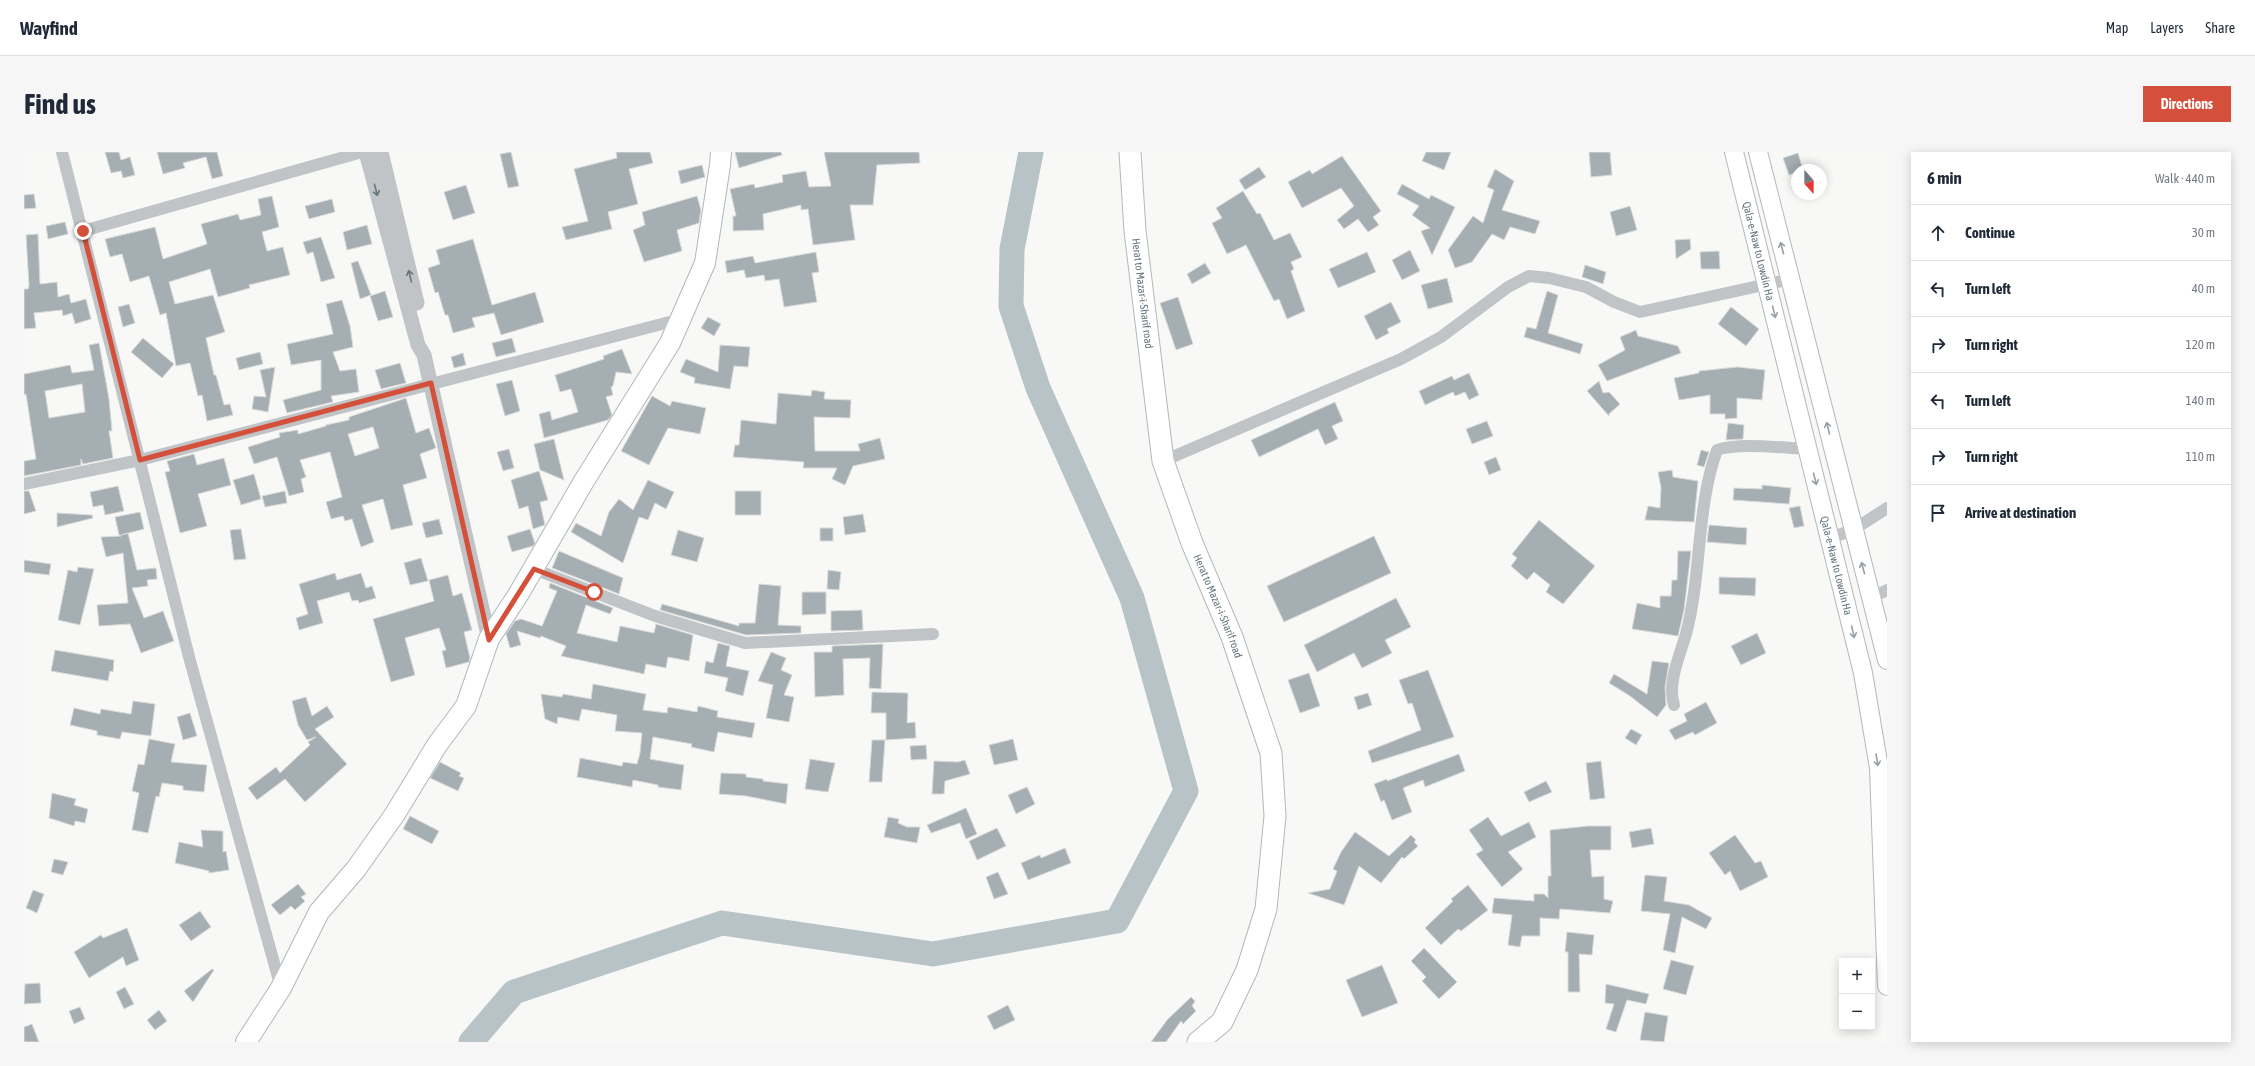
<!DOCTYPE html>
<html lang="en">
<head>
<meta charset="utf-8">
<style>
	body { margin:0; font-family:"Asap Condensed",sans-serif; background:#f6f6f7; color:#1f2937 }
	.controls { position:absolute; right:12px; bottom:12px; display:grid; overflow:hidden; border-radius:0px; box-shadow:0 2px 10px #0003 }
	.controls button { width:36px; height:36px; display:grid; place-items:center; padding:0; border:0; border-bottom:1px solid #e0e1e3; background:#fff; color:#1f2937; font:20px sans-serif }
	.compass { position:absolute; left:1767px; top:12px; width:36px; height:36px; border-radius:50%; background:#fff; box-shadow:0 2px 10px #0003; rotate:159deg }
	.stop { position:absolute; width:12px; height:12px; margin:-9px; border:3px solid #d4503a; border-radius:50%; background:#fff }
	.stop.end { background:#d4503a; border-color:#fff; box-shadow:0 1px 4px #0008 }
	.list { margin:0; padding:0; list-style:none }
	h2 { display:flex; justify-content:space-between; align-items:center; height:52px; margin:0; padding:0 16px; font-size:17px }
	h2 small { font-size:13px; font-weight:400; color:#747a83 }
	.list li { display:grid; grid-template-columns:26px 1fr auto; gap:12px; align-items:center; box-sizing:border-box; height:56px; padding:0 16px; border-top:1px solid #e0e1e3 }
	.list b { display:block; font-size:15px; white-space:nowrap }
	.list em { font-size:13px; font-style:normal; color:#747a83 }
	.icon { flex:none; width:22px; height:22px; fill:none; stroke:currentColor; stroke-width:2; stroke-linecap:round; stroke-linejoin:round }
	.map { position:relative; flex:none; width:1863px; height:890px; overflow:hidden; border-radius:0px }
	header { display:flex; align-items:center; gap:24px; box-sizing:border-box; height:56px; padding:0 20px; background:#fff; border-bottom:1px solid #e0e1e3 }
	header strong { font-size:19px }
	nav { display:flex; gap:22px; margin-inline-start:auto; font-size:14px }
	.intro { display:flex; align-items:center; justify-content:space-between; box-sizing:border-box; height:96px; padding:0 24px }
	h1 { margin:0; font-size:28px }
	.button { padding:10px 18px; border-radius:0px; background:#d4503a; color:#fff; font-size:14px; font-weight:700 }
	main { display:flex; gap:24px; padding:0 24px }
	aside { flex:1; background:#fff; border-radius:0px; box-shadow:0 2px 10px #0003 }
	.map>svg:first-child { display:block }
</style>
</head>
<body>
<header>
<strong>Wayfind</strong>
<nav><a>Map</a><a>Layers</a><a>Share</a></nav>
</header>
<div class="intro"><h1>Find us</h1><a class="button">Directions</a></div>
<main>
<div class="map">
<svg width="1863" height="890" viewBox="0 0 1863 890">
	<rect width="100%" height="100%" fill="#f8f8f6"/>
	<g fill="none" stroke-linecap="round" stroke-linejoin="round">
		<path stroke="#b7c3c6" stroke-width="25" d="M447,890L490,840L698,771L909,802L1093,769L1162,639L1108,446L1014,236L987,154L988,97L1007,0"/>
	</g>
	<path fill="#a5aeb2" stroke="#dadad8" fill-rule="evenodd" d="M81,0H95L97,8L106,5L111,23L99,26L97,19L87,21Z
		M133,0H193L199,24L188,27L182,5L159,11L161,16L139,22Z
		M487,0L495,34L484,36L476,2Z
		M592,0H626L629,11L605,17L614,52L584,60L588,77L542,88L538,75L564,69L550,17L593,6Z
		M711,0H757L758,3L715,16Z
		M800,0H895L896,11L853,13L849,53H826L831,88L789,93L784,57L777,58V53L739,62L740,78L709,79V64H712L706,37L730,32L731,36L759,30L758,23L782,19L785,35L807,34Z
		M1402,0H1427L1420,18L1398,9Z
		M1565,0H1586L1588,23L1567,25Z
		M1774,1L1779,18H1773V20L1765,23L1759,6Z
		M1318,4L1357,59L1349,65L1355,73L1344,80L1334,67L1320,77L1313,68L1330,54L1317,36L1278,56L1264,30L1286,18L1288,22Z
		M678,13L681,25L657,32L654,19Z
		M1235,15L1242,25L1221,38L1215,28Z
		M1471,17L1490,29L1478,58L1516,69L1511,82L1486,75L1480,88L1468,82L1448,110L1431,116L1424,98L1449,64L1459,71L1470,38L1463,35Z
		M1378,32L1405,47L1407,43L1431,55L1408,103L1397,79L1406,76L1388,63L1395,54L1373,42Z
		M442,33L451,61L429,68L420,40Z
		M1219,39L1233,62L1236,61L1250,88L1266,81L1278,105L1267,110L1270,117L1267,119L1281,159L1263,167L1255,147L1250,149L1222,93L1203,102L1188,71L1198,66L1192,56Z
		M10,42L12,56L0,57V43Z
		M248,44L255,75L238,80L243,99L259,95L266,123L225,133L226,136L194,145L186,117L145,130L151,152L189,143L201,180L182,186L190,223H192L200,253L206,252L209,263L183,269L178,243L174,244L166,211L152,214L142,161L136,163L125,124L106,130L98,102L86,105L81,87L131,75L139,107L183,92L177,72L214,62L216,68L237,63L234,47Z
		M673,44L677,58L675,71L653,78L658,99L620,110L609,78L621,73L618,60Z
		M308,47L311,60L285,67L281,54Z
		M1606,54L1613,78L1592,84L1586,60Z
		M41,70L44,82L24,87L22,74Z
		M343,73L348,92L323,98L319,80Z
		M14,82L16,132L33,130L34,145L45,142L47,151L62,147L67,167L51,172L48,161L39,164L38,158L10,161L12,176L0,177V137H4L5,134L2,83Z
		M297,85L311,126L297,130L289,100L283,102L279,90Z
		M449,87L468,153L511,140L520,170L477,183L470,161L448,166L451,175L429,181L424,163H421L414,140L411,141L404,116L416,112L412,98Z
		M1666,87L1667,97L1652,107L1651,88Z
		M1386,98L1396,119L1378,128L1368,108Z
		M1695,99L1696,117H1677L1676,100Z
		M792,100L795,120L788,121L793,150L760,155L755,127L741,129L740,123L722,126L720,118L703,121L701,109L729,104L731,111Z
		M1343,100L1352,120L1314,136L1305,117Z
		M334,109L347,143L336,147L327,111Z
		M1181,111L1187,121L1168,132L1163,122Z
		M1561,113L1582,120L1579,132L1558,125Z
		M1423,126L1429,150L1404,157L1397,133Z
		M361,139L369,165L354,169L346,144Z
		M1523,139L1534,143L1524,181L1559,192L1556,202L1500,185L1503,175L1512,177Z
		M1154,145L1169,192L1152,198L1136,151Z
		M318,148L326,174L329,195L309,200L316,219L332,217L335,240L307,244L309,250L263,261L259,248L297,238V208L267,213L263,192L309,182L302,152Z
		M1367,150L1377,170L1363,177L1365,181L1352,188L1340,164Z
		M105,152L111,171L99,175L94,155Z
		M1707,155L1735,177L1722,194L1694,172Z
		M684,165L697,172L690,184L677,176Z
		M1612,178L1614,184L1654,194L1657,201L1583,229L1574,213L1601,198L1596,185Z
		M119,186L150,212L138,226L107,200Z
		M488,186L492,200L472,205L468,191Z
		M75,191L85,247L88,279H85L89,306L59,312L57,307V313L0,324V309L12,307L2,242L0,243V222L46,213L48,221L70,218L65,193ZM58,232L61,260L25,266L21,239Z
		M696,193L726,195L724,215L710,214L706,237L670,231L671,226L656,220L662,207L694,220Z
		M598,197L608,222L592,220L589,234L587,235L589,243L582,245L588,263L584,268L520,286L515,262L526,259L528,268L554,260L547,237L536,240L531,223L580,207L579,204Z
		M236,200L239,212L215,218L212,206Z
		M439,201L442,213L430,216L427,205Z
		M376,211L382,231L357,237L351,218Z
		M251,215L244,260L228,257L230,244L242,245L236,218Z
		M1713,215L1741,218L1738,248L1713,246V266L1701,267V262H1686V243L1655,248L1650,226L1675,221V219Z
		M1445,221L1455,243L1445,248L1441,240L1431,244L1429,240L1401,253L1395,239L1428,224L1430,228Z
		M488,228L496,259L481,264L472,232Z
		M1575,229L1579,241L1585,240L1596,252L1585,262V264L1563,239Z
		M788,238L801,240L800,247L827,248L826,266L790,265L791,299H836L834,292L856,286L861,307L829,314L821,333L808,327L813,316H779L780,310L709,305L711,293H715L717,268L752,272L754,241L787,244Z
		M628,244L646,254L648,249L682,256L676,282L644,276L625,313L597,299Z
		M382,246L392,281L405,276L412,296L396,302L403,326L379,333L389,373L367,378L359,347L338,353L350,390L337,395L328,367L321,369L319,364L307,367L302,350L318,345L306,300L276,308L282,325L277,327L280,340L265,344L253,305L230,312L224,295L256,285L255,281L274,278V282L302,274V273L325,268V265ZM349,275L355,296L331,304L324,282Z
		M1311,250L1319,269L1308,274L1314,287L1301,293L1294,277L1235,305L1227,288Z
		M1463,269L1469,284L1448,292L1442,277Z
		M1704,271L1720,273L1719,287L1702,288Z
		M530,287L540,328L516,318L510,292Z
		M485,297L490,316L479,319L473,300Z
		M1677,298L1685,300L1680,315L1673,313Z
		M170,302L173,313L200,306L207,333L174,342L183,374L156,381L141,320L146,319L143,309Z
		M1472,305L1477,318L1465,323L1460,310Z
		M1648,318L1649,325L1674,329L1670,370L1621,368L1624,354L1636,356L1637,336L1634,320Z
		M515,319L524,348L516,350L521,373L509,377L504,354L495,357L487,328Z
		M230,322L237,347L217,353L209,328Z
		M624,328L650,340L642,357L631,351L624,368L615,365L599,411L547,380L552,371L577,384L585,360L595,347L609,358Z
		M1738,333L1767,336L1765,352L1709,348L1710,336L1738,337Z
		M94,334L100,359L81,363L79,353L69,355L66,340Z
		M0,339H5L12,359L0,362Z
		M261,339L263,351L241,355L238,344Z
		M711,339H737V363H711Z
		M1776,354L1780,374L1770,376L1765,356Z
		M116,360L120,377L97,383L104,381L113,418L132,416L133,427L123,428L124,434L108,436L120,466L139,459L150,489L117,501L106,472L75,474L73,453L104,451L99,401L82,405L77,385L97,384L95,383L91,365Z
		M33,361L68,363L69,366L33,375Z
		M839,362L842,380L821,383L819,365Z
		M415,367L419,382L402,386L398,371Z
		M1515,368L1571,414L1539,452L1522,440L1526,433L1510,420L1503,428L1487,414L1493,406L1488,402Z
		M1685,373L1723,376L1722,393L1683,390Z
		M796,376H809V389H796Z
		M217,377L222,407L210,408L206,378Z
		M506,377L511,391L509,394L488,400L483,384Z
		M654,378L680,386L673,410L647,403Z
		M1350,384L1367,421L1260,470L1243,434Z
		M535,399L599,426L595,442L528,416Z
		M1654,399H1667L1660,458L1654,484L1608,477L1613,451L1636,456V444H1647L1648,428H1653Z
		M397,406L404,429L386,433L380,411Z
		M0,408L27,412L25,423L0,420Z
		M54,415L70,417L56,473L34,468L44,418L53,420Z
		M804,418L817,420L815,438L803,437Z
		M311,421L313,428L337,421L342,436L348,434L352,446L335,451L334,448L328,449L325,440L293,449L299,471L275,478L272,466L284,462L275,432Z
		M424,423L429,444L438,441L448,478L440,480L446,506L445,510L422,516L418,499L422,498L415,476L381,486L391,523L367,530L349,467L410,449L405,428Z
		M1695,425L1732,426L1731,444L1695,442Z
		M526,431L589,456L586,462L562,453L553,481L593,490L596,474L630,481L632,472L669,483L665,509L644,505L642,516L622,512L620,522L537,504L542,494L517,484L516,486L493,479L497,493L486,496L482,482L491,469L497,467L518,474L533,439L525,436Z
		M735,432L757,434L754,473L777,474V481L722,483L636,458L638,452L715,474V471H731Z
		M778,440H802V462L778,463Z
		M1372,446L1387,475L1361,488L1368,501L1338,516L1330,501L1293,520L1280,493Z
		M838,458L839,478L807,479V459Z
		M1733,481L1742,501L1717,513L1707,494Z
		M694,491L706,494L702,514L725,519L719,544L701,539L704,526L680,521L682,509L689,511Z
		M859,492L857,537L845,536L846,506L819,507L820,543L791,545L790,500H808V494Z
		M31,498L90,508L89,520L86,519L84,529L27,519Z
		M747,500L762,506L757,518L768,523L760,543L770,545L765,570L742,566L749,533L734,529Z
		M1628,509L1645,511L1641,535L1642,553L1633,565L1606,544L1585,531L1590,522L1623,542Z
		M1404,518L1430,585L1348,611L1344,599L1397,578L1388,551L1384,552L1375,528Z
		M1285,521L1296,554L1276,561L1264,528Z
		M569,532L622,542L619,558L643,561L644,555L673,560L674,554L694,559L693,565L731,571L728,586L694,580L690,600L667,595L668,592L629,585L626,607L660,613L657,638L634,635V633L609,628L608,635L553,625L556,606L598,614L599,610L613,612L616,601L618,581L591,579L593,563L558,557L555,569L534,565L533,572L521,567L517,542L538,545L539,542L567,547Z
		M848,540L884,541L883,571L891,570L892,586L862,588V561H847Z
		M1344,541L1348,553L1334,558L1330,545Z
		M282,545L288,564L303,554L310,565L291,577L323,612L281,650L261,627L233,648L224,636L252,615L256,621L286,593L284,590L292,585L283,588L274,573L268,549Z
		M109,549L131,552L127,584L98,580L96,587L73,583V579L46,573L50,556L76,562L77,557L107,562Z
		M1682,550L1693,571L1671,583L1669,580L1651,588L1645,578L1663,569L1660,562Z
		M166,561L173,584L159,588L153,565Z
		M1607,577L1618,583L1612,593L1601,586Z
		M125,587L151,592L147,610L183,613L180,640L159,638V634L138,631L135,645L132,644L124,681L108,678L115,641L108,639L114,612L120,613Z
		M989,587L994,608L970,613L965,593Z
		M848,588H861L858,630H845Z
		M902,593L903,607L887,608L886,594Z
		M1435,602L1441,619L1401,635L1399,628L1379,636L1388,660L1368,668L1360,648L1357,650L1350,632L1363,627V629Z
		M786,607L811,611L804,640L781,637Z
		M941,608L946,622L921,629L920,642H908L910,609L934,610Z
		M1577,609L1581,646L1566,648L1562,611Z
		M416,610L437,621L435,624L440,626L434,639L406,626Z
		M697,621L722,622V625L739,627V629L764,632L762,652L722,644L695,642Z
		M1522,629L1528,640L1505,650L1500,640Z
		M1003,635L1011,652L992,662L984,643Z
		M28,641L52,647L50,653L64,657L61,671L51,669L50,674L25,666Z
		M942,656L953,682L942,687L936,671L907,681L903,673Z
		M386,664L415,679L408,692L379,677Z
		M864,665L875,667L874,671L883,675H896L893,691L860,685Z
		M1464,665L1477,684L1505,670L1512,685L1484,700L1499,717L1478,735L1452,702L1459,698L1445,678Z
		M1564,674H1587V698H1566L1568,725L1580,724V747L1589,749L1586,761L1536,757L1535,767L1516,766V784H1498L1496,795L1484,793L1488,763L1468,761L1470,746L1510,749V742H1520L1524,746V724H1527L1526,678Z
		M973,676L982,694L953,708L945,689Z
		M1627,676L1630,692L1608,696L1605,680Z
		M177,678L199,679V700L202,699L205,718L185,721V719L151,711L155,690L179,695Z
		M1331,680L1365,704L1387,683L1392,688L1390,690L1394,694L1380,707L1378,705L1357,731L1335,714L1320,753L1284,741L1306,737L1313,719L1309,717L1317,700Z
		M1711,683L1731,711L1737,709L1744,725L1716,739L1706,719L1701,723L1685,701Z
		M1041,696L1047,711L1004,728L997,711L1016,703L1017,706Z
		M30,707L44,710L39,723L27,720Z
		M974,720L984,742L970,747L962,725Z
		M1621,723L1643,725L1640,749L1665,753L1688,766L1682,777L1658,765L1651,801L1639,798L1646,762L1617,759Z
		M274,732L282,742L277,745L281,749L271,758L267,754L256,763L247,753Z
		M1444,733L1464,758L1437,779L1434,777L1417,793L1401,776L1429,749L1427,747Z
		M9,738L20,742L13,761L2,756Z
		M176,759L187,775L167,789L155,773Z
		M103,776L115,808L102,814L99,805L65,826L50,800L77,783L79,786Z
		M1543,780L1570,783L1568,803L1555,802L1556,840H1544V800H1541Z
		M1400,796L1433,830L1415,847L1398,829L1402,825L1387,809Z
		M1647,808L1670,814L1662,843L1639,837Z
		M1358,813L1374,851L1338,865L1322,828Z
		M188,817L190,818L169,850L160,839Z
		M16,831L17,851L0,852L1,832Z
		M1582,832L1625,842L1622,852L1603,848L1592,880L1582,877L1590,852L1581,851Z
		M101,835L110,852L100,857L92,840Z
		M1167,845L1171,849L1168,854L1172,859L1159,872L1157,869L1142,890H1127L1143,868Z
		M984,853L991,868L970,878L963,864Z
		M56,855L61,867L50,872L45,859Z
		M135,858L143,869L131,878L123,868Z
		M1621,860L1644,864L1640,890L1616,888Z
		M8,872L15,890H0V875Z"/>
	<g fill="none" stroke-linecap="round" stroke-linejoin="round">
		<g stroke="#b2b8bc" stroke-width="20">
			<g id="secondary">
				<path id="s1" d="M1710,0L1839,521L1855,616L1863,834"/>
				<path d="M1734,0L1863,508"/>
			</g>
		</g>
		<g stroke="#b1b7ba" stroke-width="22">
			<path id="primary" d="M222,890L257,836L295,760L332,717L371,662L413,593L442,554L465,487L494,443L560,329L646,191L681,111L696,13L697,0"/>
		</g>
		<g stroke="#b3b8ba" stroke-width="23">
			<g id="trunk">
				<path id="s2" d="M1106,0L1111,79L1139,309L1168,391L1208,485L1247,601L1251,664L1242,757L1223,818L1198,870L1174,890"/>
			</g>
		</g>
		<path stroke="#c0c4c7" stroke-width="12" d="M38,0L165,505L257,836
			M59,79L338,0
			M1139,309L1377,207L1417,185L1484,135L1505,124L1525,126L1562,135L1590,150L1616,160L1767,127
			M0,332L116,308L657,167
			M1806,386L1829,378L1863,356
			M510,417L631,464L721,491L909,482
			M1847,446L1863,438
			M1650,553C1643,531 1656,503 1662,482C1678,422 1672,356 1693,298C1714,290 1759,296 1784,297"/>
		<path stroke="#c0c4c7" stroke-width="15" d="M342,0L394,193L400,203L465,487
			M357,0L393,151"/>
		<use href="#secondary" stroke="#fff" stroke-width="18"/>
		<use href="#primary" stroke="#fff" stroke-width="20"/>
		<use href="#trunk" stroke="#fff" stroke-width="21"/>
	</g>
	<defs><path id="oneway-shaft" d="M-6 0H5M1.5-3L5.5 0L1.5 3" fill="none" stroke-width="1.6" stroke-linecap="round" stroke-linejoin="round"/></defs>
	<g stroke="#66767e">
		<use href="#oneway-shaft" transform="translate(352 38) rotate(75)"/>
		<use href="#oneway-shaft" transform="translate(386 124) rotate(-103)"/>
	</g>
	<g stroke="#949fa5">
		<use href="#oneway-shaft" transform="translate(1758 96) rotate(-105)"/>
		<use href="#oneway-shaft" transform="translate(1750 160) rotate(76)"/>
		<use href="#oneway-shaft" transform="translate(1804 276) rotate(-104)"/>
		<use href="#oneway-shaft" transform="translate(1791 327) rotate(76)"/>
		<use href="#oneway-shaft" transform="translate(1839 416) rotate(-105)"/>
		<use href="#oneway-shaft" transform="translate(1829 480) rotate(77)"/>
		<use href="#oneway-shaft" transform="translate(1853 608) rotate(81)"/>
	</g>
	<g fill="none" stroke-linecap="round" stroke-linejoin="round">
		<path stroke="#d4503a" stroke-width="5" d="M59,79L116,308L407,231L465,488L510,417L570,440"/>
	</g>
	<g text-anchor="middle" dominant-baseline="central" stroke-width="4" stroke-linejoin="round" paint-order="stroke">
		<g font-size="11" fill="#66767e" stroke="#fff">
			<text stroke="none"><textPath href="#s1" startOffset="102">Qala-e-Naw to Lowdin Ha</textPath></text>
			<text stroke="none"><textPath href="#s2" startOffset="142">Herat to Mazar-i-Sharif road</textPath></text>
			<text stroke="none"><textPath href="#s1" startOffset="426">Qala-e-Naw to Lowdin Ha</textPath></text>
			<text stroke="none"><textPath href="#s2" startOffset="466">Herat to Mazar-i-Sharif road</textPath></text>
		</g>
	</g>
</svg>
<div class="controls">
<button>+</button>
<button>−</button>
</div>
<svg class="compass" viewBox="-18 -18 36 36"><path d="M0-13l5 13h-10z" fill="#e53935"/><path d="M0 13l5-13h-10z" fill="#747a83"/></svg>
<div class="stop" style="left:570px;top:440px"></div>
<div class="stop end" style="left:59px;top:79px"></div>
</div>
<aside>
<h2>6 min<small>Walk · 440 m</small></h2>
<ul class="list">
<li><svg class="icon" aria-label="ahead" viewBox="0 0 24 24"><path d="M12 20V5M6 11l6-6 6 6"/></svg><div><b>Continue</b></div><em>30 m</em></li>
<li><svg class="icon" aria-label="left" viewBox="0 0 24 24"><path d="M17 20v-9H6M10 6l-5 5 5 5"/></svg><div><b>Turn left</b></div><em>40 m</em></li>
<li><svg class="icon" aria-label="right" viewBox="0 0 24 24"><path d="M7 20v-9h11M14 6l5 5-5 5"/></svg><div><b>Turn right</b></div><em>120 m</em></li>
<li><svg class="icon" aria-label="left" viewBox="0 0 24 24"><path d="M17 20v-9H6M10 6l-5 5 5 5"/></svg><div><b>Turn left</b></div><em>140 m</em></li>
<li><svg class="icon" aria-label="right" viewBox="0 0 24 24"><path d="M7 20v-9h11M14 6l5 5-5 5"/></svg><div><b>Turn right</b></div><em>110 m</em></li>
<li><svg class="icon" aria-label="arrive" viewBox="0 0 24 24"><path d="M6 21V4h12l-3 4 3 4H6"/></svg><div><b>Arrive at destination</b></div></li>
</ul>
</aside>
</main>
</body>
</html>
